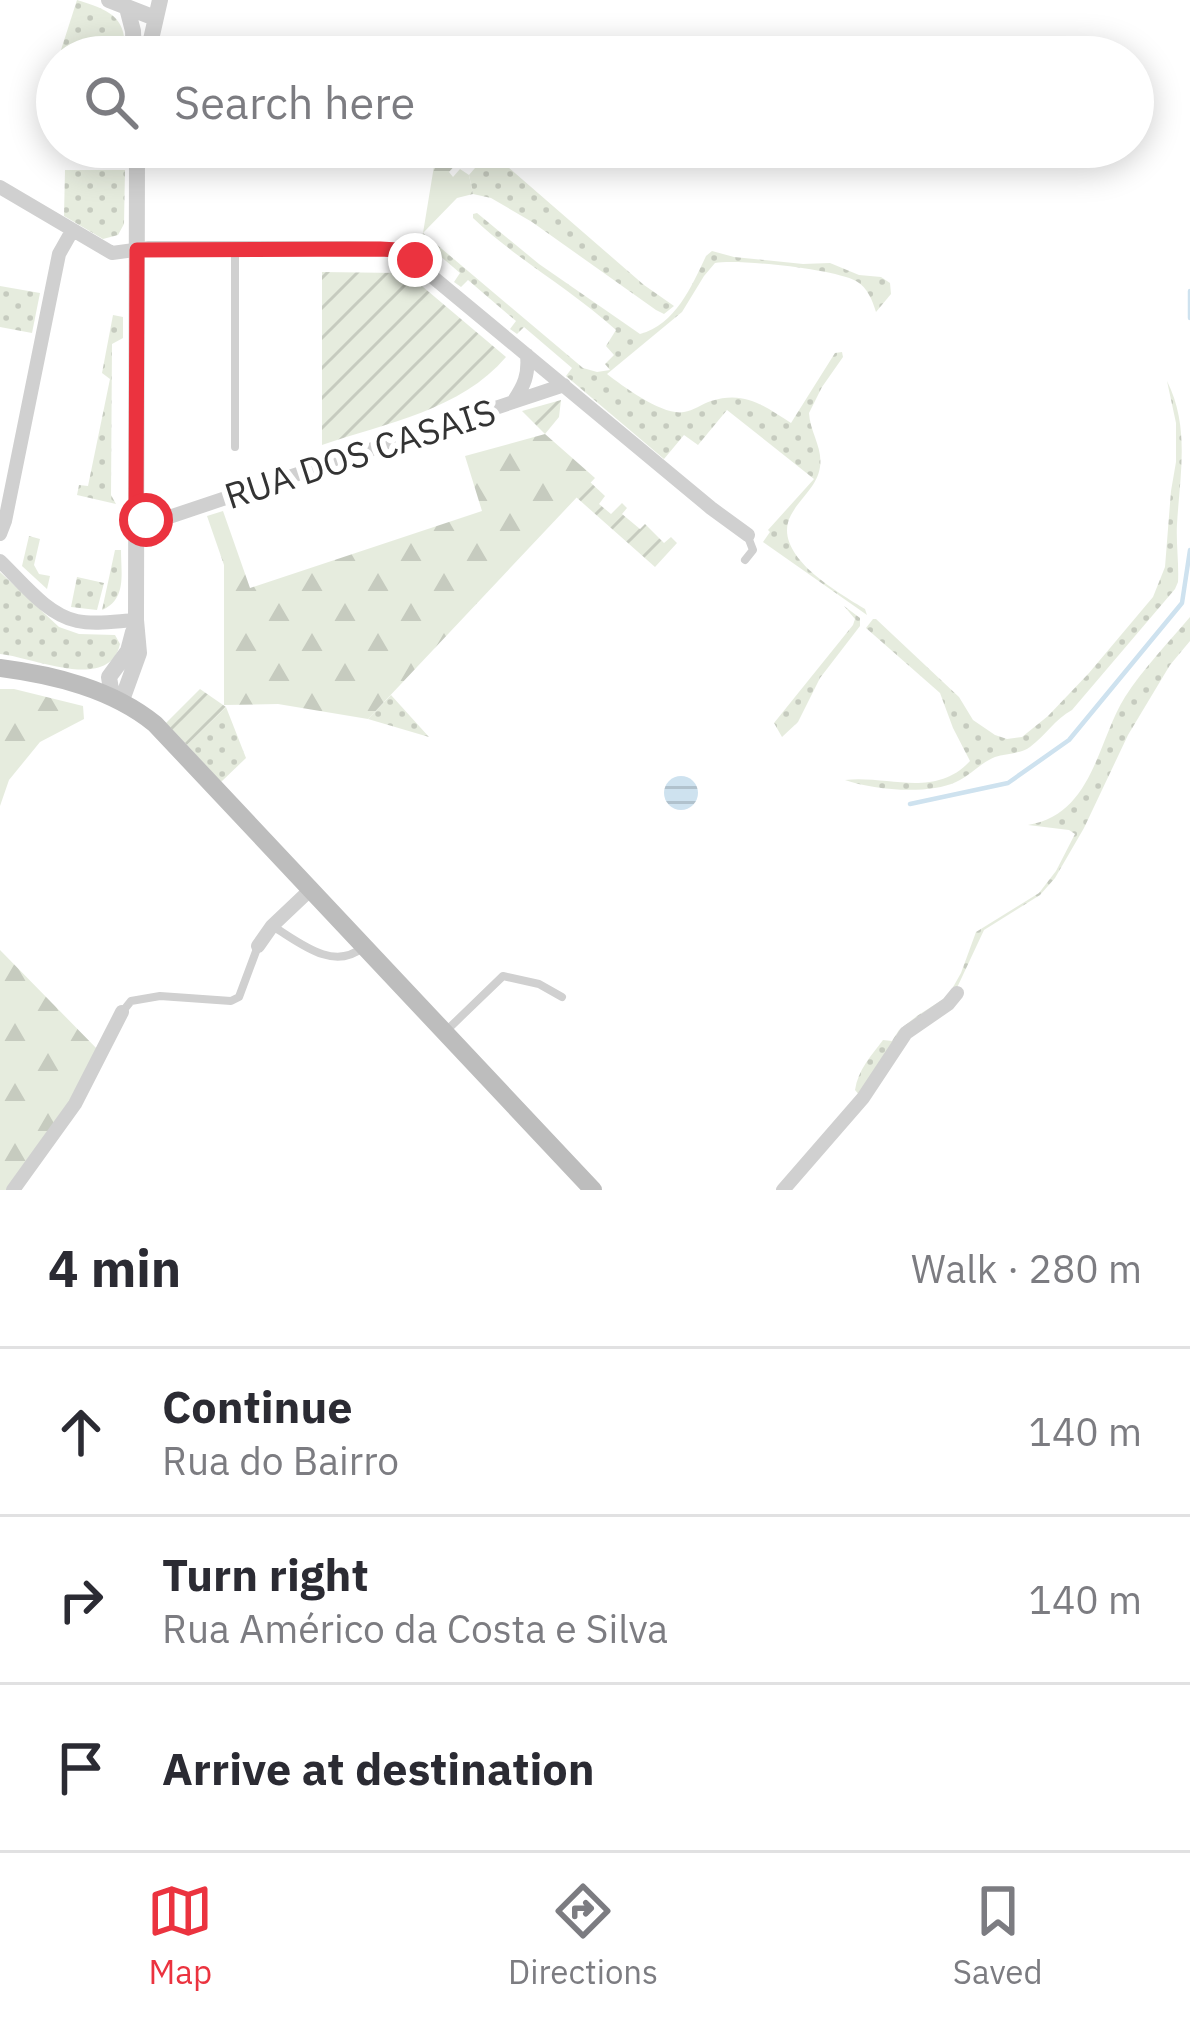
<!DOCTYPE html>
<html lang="en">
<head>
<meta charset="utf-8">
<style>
	body { margin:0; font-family:"IBM Plex Sans",sans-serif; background:#f2f2f3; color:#2b2b33 }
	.stop { position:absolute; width:36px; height:36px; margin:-27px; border:9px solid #eb333f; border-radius:50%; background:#fff }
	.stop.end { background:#eb333f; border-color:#fff; box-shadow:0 3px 12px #0008 }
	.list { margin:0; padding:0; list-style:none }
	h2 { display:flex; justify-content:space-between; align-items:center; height:156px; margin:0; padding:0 48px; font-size:51px }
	h2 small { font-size:39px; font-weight:400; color:#7c7c81 }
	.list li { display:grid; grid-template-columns:78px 1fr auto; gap:36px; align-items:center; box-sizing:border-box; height:168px; padding:0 48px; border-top:3px solid #e1e1e2 }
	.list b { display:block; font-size:45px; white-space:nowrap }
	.list p { margin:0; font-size:39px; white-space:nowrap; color:#7c7c81 }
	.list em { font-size:39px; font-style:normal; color:#7c7c81 }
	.icon { flex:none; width:66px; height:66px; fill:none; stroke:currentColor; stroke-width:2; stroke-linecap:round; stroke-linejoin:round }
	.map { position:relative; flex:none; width:1190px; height:1190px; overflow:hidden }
	.search { position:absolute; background:#fff; box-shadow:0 6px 30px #0003; left:36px; right:36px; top:36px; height:132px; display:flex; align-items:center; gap:30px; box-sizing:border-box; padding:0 42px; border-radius:66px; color:#7c7c81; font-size:45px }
	.sheet { height:660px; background:#fff }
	nav { display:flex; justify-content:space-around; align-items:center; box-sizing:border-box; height:168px; border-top:3px solid #e1e1e2; background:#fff; font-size:33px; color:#7c7c81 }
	nav a { display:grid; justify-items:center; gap:6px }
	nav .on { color:#eb333f }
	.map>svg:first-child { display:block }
</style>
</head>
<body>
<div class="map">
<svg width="1190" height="1190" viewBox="0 0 1190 1190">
	<defs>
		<pattern id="grass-dots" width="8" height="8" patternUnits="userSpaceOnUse" patternTransform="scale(3)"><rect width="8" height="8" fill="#e6ecde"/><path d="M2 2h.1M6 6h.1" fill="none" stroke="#c6cbbf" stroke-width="1.8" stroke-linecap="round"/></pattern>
		<pattern id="forest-firs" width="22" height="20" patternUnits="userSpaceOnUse" patternTransform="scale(3)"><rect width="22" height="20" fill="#e6ecde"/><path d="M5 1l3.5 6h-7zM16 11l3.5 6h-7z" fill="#c6cbbf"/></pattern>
		<pattern id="garden-furrows" width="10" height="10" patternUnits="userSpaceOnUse" patternTransform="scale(3)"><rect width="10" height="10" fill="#e6ecde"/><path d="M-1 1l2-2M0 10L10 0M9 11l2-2" fill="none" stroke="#c6cbbf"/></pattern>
		<pattern id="water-rules" width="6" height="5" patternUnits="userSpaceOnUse" patternTransform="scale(3)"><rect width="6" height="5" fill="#cee2ef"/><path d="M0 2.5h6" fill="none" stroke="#b1c2cd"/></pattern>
	</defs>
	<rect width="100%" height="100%" fill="#fff"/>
	<path fill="url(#grass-dots)" d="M77,0C109,10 126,16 125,51L61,50Z
		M493,154L644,285L674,306L664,314L656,310L532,222L491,198L473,194L469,175L481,161Z
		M65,170H125L124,224L118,235L103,239L64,216Z
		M477,213L539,264L640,334C675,325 692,286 706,256L712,251L734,257L803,264L830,263L859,275L881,277L890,283L891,294L876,312C872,300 868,288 856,281C834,269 740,259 715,263L704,276L682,312L607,374C624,387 663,416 684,412C693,411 702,404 711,401C745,390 764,406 791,423L835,353L842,352L843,357L822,387L809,413C810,432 823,448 820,467C817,487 800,498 791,515C770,554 837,592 865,609L867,615L763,542L770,532L768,530L814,479L727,410L698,445L684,435L664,459L566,376L572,368L524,327L517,334L510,329L516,321L468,280L461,287L454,282L460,273L432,249L424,256L414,248L423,233L583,368L597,372L610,370L605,364L614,355L606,346L616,330C571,289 517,260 473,218V214Z
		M0,286L40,293L32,333L0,327Z
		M113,315L123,317V338L112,344L111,495L116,504L77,495L79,485L88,486L110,379L102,373Z
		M1167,381C1190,427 1180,474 1177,524C1176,544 1179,563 1178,582L1175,589L1072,710C1055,719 1046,735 1030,747C1021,754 1006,753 995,757C980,763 970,776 956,782C928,795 873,790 845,780C888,775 935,799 970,761L953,728L940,693L866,628L873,619H876L959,697L973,720L995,735L1007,739L1022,737L1048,716L1089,673L1153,597L1165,567L1171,491L1176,462V423Z
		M29,536L40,539L34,565L39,574L50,576L47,589L22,566Z
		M115,550H121C121,574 127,599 102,610Z
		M0,572L59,627L79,634L115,635L120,644C109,693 33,657 0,654Z
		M77,577L104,583L97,610L71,607Z
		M844,606L860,618V626L820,678L798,722L782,737L774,723L853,625L855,619Z
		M1190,617V641L1170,665L1128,735L1084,828L1055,878L1040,895L984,930L955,992L918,1019L860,1096L855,1090C858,1070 871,1056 883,1040L892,1041L899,1030L917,1016L948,996L961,973L976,932L1039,893L1056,871L1075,834L1069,830L1028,825C1093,814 1097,742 1125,697C1143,669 1168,643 1190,617Z
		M391,695L429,737L368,719Z
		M226,707L246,758L221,782L187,745Z"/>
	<path fill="url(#forest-firs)" d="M431,147H442L441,150L457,163L449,172L453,177L460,169L469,175L473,194L457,198L423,233L435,160Z
		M545,434L595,478L368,719L278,704L224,705V565L207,516L223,511L250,588L482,511L465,456Z
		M0,689H14L83,706L84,719L40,742L9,780L0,806Z
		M0,950L102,1054L13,1190H0Z"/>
	<path fill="url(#garden-furrows)" d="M322,272L399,273L410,276L506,357C461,410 386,423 322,445Z
		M561,400L559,417L545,434L522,411Z
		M590,482L605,496L599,504L611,514L622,503L627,508L622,514L640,529L645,524L664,543L671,537L677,543L655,567L576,497Z
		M200,689L226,707L187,745L166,723Z"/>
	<path fill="url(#water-rules)" d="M664 793a17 17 0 1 1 34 0a17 17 0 1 1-34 0Z"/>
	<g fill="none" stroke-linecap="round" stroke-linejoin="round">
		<path stroke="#cee2ef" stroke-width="4.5" d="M1190,291V318
			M910,804L1008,783L1069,740L1182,603L1190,550"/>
		<path stroke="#d0d0d0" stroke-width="8" d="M235,248V447
			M745,560L753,550L748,537
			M274,927C300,943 333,971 362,948
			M123,1011L131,1001L160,996L231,1001L239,997L258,946
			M446,1031L503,976L539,984L562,997"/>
		<path stroke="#d0d0d0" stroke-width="14" d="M0,187L112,253L149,248H347L389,249L405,254L711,508L748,535
			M513,402C524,386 529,375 527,355
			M136,520L166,518L564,385
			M0,534L5,521L59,254L72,231
			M0,561C22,582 47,615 77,621C96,625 117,621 136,620
			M258,946L272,926L310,890
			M13,1190L75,1104L122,1012
			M783,1190L863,1098L906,1033L948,1004L957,993"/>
		<path stroke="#d0d0d0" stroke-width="16" d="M109,0L155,18
			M127,8L133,31L134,57
			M147,57L160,0
			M112,696L109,677L128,651L133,632
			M122,700L139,653L136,620L137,147"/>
		<path stroke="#bdbdbd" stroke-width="18" d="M0,668C54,675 112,689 155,724L593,1190"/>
	</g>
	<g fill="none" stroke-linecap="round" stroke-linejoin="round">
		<path stroke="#eb333f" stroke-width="15" d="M146,520H136L137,250L380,249L398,250L415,260"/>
	</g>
	<g text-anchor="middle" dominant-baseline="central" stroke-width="12" stroke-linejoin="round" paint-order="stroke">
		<g font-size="36" fill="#333" stroke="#fff">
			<text transform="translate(360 453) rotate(-18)">RUA DOS CASAIS</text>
		</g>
	</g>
</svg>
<div class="stop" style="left:146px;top:520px"></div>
<div class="stop end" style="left:415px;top:260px"></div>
<div class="search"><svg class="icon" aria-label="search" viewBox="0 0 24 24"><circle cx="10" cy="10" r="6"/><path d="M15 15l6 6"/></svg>Search here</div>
</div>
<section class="sheet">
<h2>4 min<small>Walk · 280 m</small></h2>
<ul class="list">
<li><svg class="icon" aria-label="ahead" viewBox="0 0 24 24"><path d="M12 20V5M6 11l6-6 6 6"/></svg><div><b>Continue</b><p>Rua do Bairro</p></div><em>140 m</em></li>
<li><svg class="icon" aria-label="right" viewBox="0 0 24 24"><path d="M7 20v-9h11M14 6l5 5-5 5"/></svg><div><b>Turn right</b><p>Rua Américo da Costa e Silva</p></div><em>140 m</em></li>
<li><svg class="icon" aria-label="arrive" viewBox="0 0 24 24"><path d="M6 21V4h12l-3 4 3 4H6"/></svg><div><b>Arrive at destination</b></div></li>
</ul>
</section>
<nav>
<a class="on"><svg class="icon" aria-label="map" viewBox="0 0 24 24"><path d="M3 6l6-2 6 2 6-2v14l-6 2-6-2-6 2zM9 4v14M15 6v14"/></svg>Map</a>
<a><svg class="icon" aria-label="directions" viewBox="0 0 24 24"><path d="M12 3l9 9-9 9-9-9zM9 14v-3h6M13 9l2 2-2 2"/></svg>Directions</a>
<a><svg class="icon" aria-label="saved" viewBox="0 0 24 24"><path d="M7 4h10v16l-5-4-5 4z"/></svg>Saved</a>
</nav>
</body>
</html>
